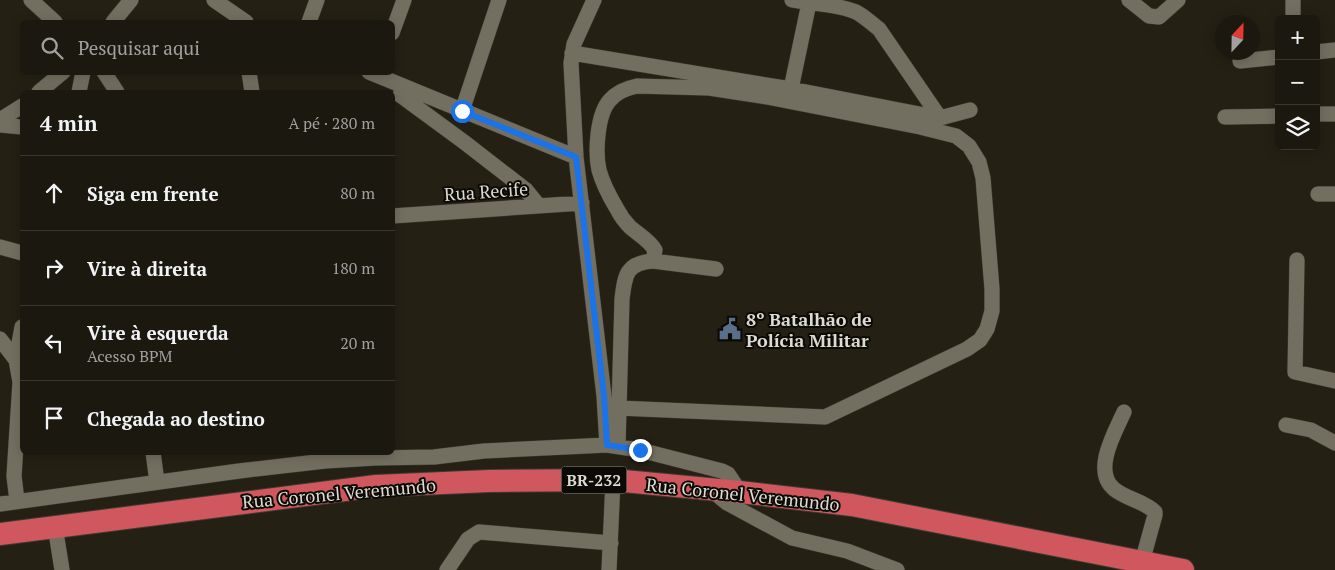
<!DOCTYPE html>
<html lang="pt">
<head>
<meta charset="utf-8">
<style>
	body { margin:0; font-family:"PT Serif",serif; background:#28251d; color:#f1f3f6 }
	.controls { position:absolute; right:15px; top:15px; display:grid; overflow:hidden; border-radius:8px; box-shadow:0 2px 12px #0003 }
	.controls button { width:45px; height:45px; display:grid; place-items:center; padding:0; border:0; border-bottom:1px solid #39372f; background:#1b180f; color:#f1f3f6; font:25px sans-serif }
	.compass { position:absolute; left:1215px; top:15px; width:45px; height:45px; border-radius:50%; background:#1b180f; box-shadow:0 2px 12px #0003; rotate:22deg }
	.stop { position:absolute; width:15px; height:15px; margin:-11px; border:4px solid #1a73e8; border-radius:50%; background:#fff }
	.stop.end { background:#1a73e8; border-color:#fff; box-shadow:0 1px 5px #0008 }
	.list { margin:0; padding:0; list-style:none }
	h2 { display:flex; justify-content:space-between; align-items:center; height:65px; margin:0; padding:0 20px; font-size:21px }
	h2 small { font-size:16px; font-weight:400; color:#a0a09e }
	.list li { display:grid; grid-template-columns:32px 1fr auto; gap:15px; align-items:center; box-sizing:border-box; height:75px; padding:0 20px; border-top:1px solid #39372f }
	.list b { display:block; font-size:19px; white-space:nowrap }
	.list p { margin:0; font-size:16px; white-space:nowrap; color:#a0a09e }
	.list em { font-size:16px; font-style:normal; color:#a0a09e }
	.icon { flex:none; width:28px; height:28px; fill:none; stroke:currentColor; stroke-width:2; stroke-linecap:round; stroke-linejoin:round }
	.map { position:relative; flex:none; width:1335px; height:570px; overflow:hidden }
	.search { position:absolute; background:#1b180f; box-shadow:0 2px 12px #0003; left:20px; top:20px; width:375px; height:55px; display:flex; align-items:center; gap:12px; box-sizing:border-box; padding:0 18px; border-radius:8px; color:#a0a09e; font-size:19px }
	.panel { position:absolute; background:#1b180f; box-shadow:0 2px 12px #0003; left:20px; top:90px; width:375px; height:365px; border-radius:8px }
	.map>svg:first-child { display:block }
</style>
</head>
<body>
<div class="map">
<svg width="1335" height="570" viewBox="0 0 1335 570">
	<rect width="100%" height="100%" fill="#242014"/>
	<g fill="none" stroke-linecap="round" stroke-linejoin="round">
		<g stroke="#3f3b34" stroke-width="16">
			<path id="minor" d="M31,0L55,22
				M214,0L246,22
				M594,0L574,44L571,63L576,157L604,396L607,445
				M792,0C813,4 837,4 856,12C864,16 871,23 879,29L940,118
				M1129,0L1149,16L1159,17L1178,0
				M1293,0V19
				M113,22L131,0
				M309,22L317,0
				M392,33L404,0
				M1316,52L1335,50
				M572,53L791,89L940,118L970,110
				M1240,61L1279,57
				M104,72L117,92
				M249,72L252,92
				M369,72L576,157
				M791,89L809,3
				M39,92L63,72
				M79,92L83,72
				M400,95L464,142L526,190L539,206
				M462,111L499,0
				M1316,114H1335
				M1225,117L1279,116
				M0,120L22,106
				M0,125L22,127
				M1318,194H1335
				M392,216L582,203
				M0,247L22,253
				M1297,260L1295,372L1335,381
				M653,261L716,269
				M0,339L16,360L20,382L14,476L17,501
				M16,360L22,327
				M1124,412C1115,432 1092,471 1114,489C1126,499 1144,501 1155,512V515L1142,562
				M1286,425L1311,430L1335,443
				M618,446L622,299C625,275 626,263 653,261L655,250C649,240 639,235 630,227C625,222 620,215 617,209C611,199 602,181 599,170C595,152 597,114 610,100C617,92 627,88 637,86L709,88L767,97L920,127L956,136L969,146L979,162L983,178L992,289V311L987,329L980,340L967,349L825,417L618,408
				M153,452L157,482
				M710,489L727,503L792,538L847,551L897,570
				M0,504L239,471L325,461L375,458L434,457L484,451L607,445L640,450L722,471L728,474L740,492
				M55,526L62,570
				M447,570L468,539L479,532L611,543
				M609,570L613,480"/>
		</g>
		<g stroke="#3f3b34" stroke-width="24">
			<path id="highway" d="M0,534L376,486L489,481L613,480L740,492L852,505L1183,570"/>
		</g>
		<use href="#minor" stroke="#736f60" stroke-width="15"/>
		<use href="#highway" stroke="#d0575d" stroke-width="22"/>
	</g>
	<g fill="none" stroke-linecap="round" stroke-linejoin="round">
		<path stroke="#1a73e8" stroke-width="6" d="M462,111L576,157L604,396L607,445L640,450"/>
	</g>
	<defs>
		<g id="civic-bare" transform="scale(1.725)"><path d="M-.6-6.5H3V-4.5H.6V-3L4-1V1h2V6H-6V1h2V-1L-.6-3ZM-1.2 2.5V6h2.4V2.5Z" fill="#5c6f8a" stroke="#0b0a05" stroke-width="2.5" paint-order="stroke"/></g>
	</defs>
	<g fill-rule="evenodd">
		<use href="#civic-bare" x="730" y="329"/>
	</g>
	<g text-anchor="middle" dominant-baseline="central" stroke-width="4" stroke-linejoin="round" paint-order="stroke">
		<rect fill="#0b0a05" stroke="#9e9c94" stroke-width="1" x="561.5" y="466.5" width="65" height="27" rx="4"/>
		<g font-size="16" font-weight="bold" fill="#dddad2">
			<text x="594" y="480">BR-232</text>
		</g>
		<g font-size="18" fill="#dddad2" stroke="#0b0a05">
			<text transform="translate(486 191) rotate(-4)">Rua Recife</text>
			<text transform="translate(339 493) rotate(-5)">Rua Coronel Veremundo</text>
			<text transform="translate(743 494) rotate(6)">Rua Coronel Veremundo</text>
		</g>
		<g font-size="18" font-weight="bold" fill="#dddad2" stroke="#0b0a05" text-anchor="start">
			<text x="746" y="319">8º Batalhão de<tspan x="746" dy="21">Polícia Militar</tspan></text>
		</g>
	</g>
</svg>
<div class="controls">
<button>+</button>
<button>−</button>
<button><svg class="icon" aria-label="layers" viewBox="0 0 24 24"><path d="M12 4l9 5-9 5-9-5zM3 14l9 5 9-5"/></svg></button>
</div>
<svg class="compass" viewBox="-18 -18 36 36"><path d="M0-13l5 13h-10z" fill="#e53935"/><path d="M0 13l5-13h-10z" fill="#a0a09e"/></svg>
<div class="stop" style="left:462px;top:111px"></div>
<div class="stop end" style="left:640px;top:450px"></div>
<div class="search"><svg class="icon" aria-label="search" viewBox="0 0 24 24"><circle cx="10" cy="10" r="6"/><path d="M15 15l6 6"/></svg>Pesquisar aqui</div>
<section class="panel">
<h2>4 min<small>A pé · 280 m</small></h2>
<ul class="list">
<li><svg class="icon" aria-label="ahead" viewBox="0 0 24 24"><path d="M12 20V5M6 11l6-6 6 6"/></svg><div><b>Siga em frente</b></div><em>80 m</em></li>
<li><svg class="icon" aria-label="right" viewBox="0 0 24 24"><path d="M7 20v-9h11M14 6l5 5-5 5"/></svg><div><b>Vire à direita</b></div><em>180 m</em></li>
<li><svg class="icon" aria-label="left" viewBox="0 0 24 24"><path d="M17 20v-9H6M10 6l-5 5 5 5"/></svg><div><b>Vire à esquerda</b><p>Acesso BPM</p></div><em>20 m</em></li>
<li><svg class="icon" aria-label="arrive" viewBox="0 0 24 24"><path d="M6 21V4h12l-3 4 3 4H6"/></svg><div><b>Chegada ao destino</b></div></li>
</ul>
</section>
</div>
</body>
</html>
